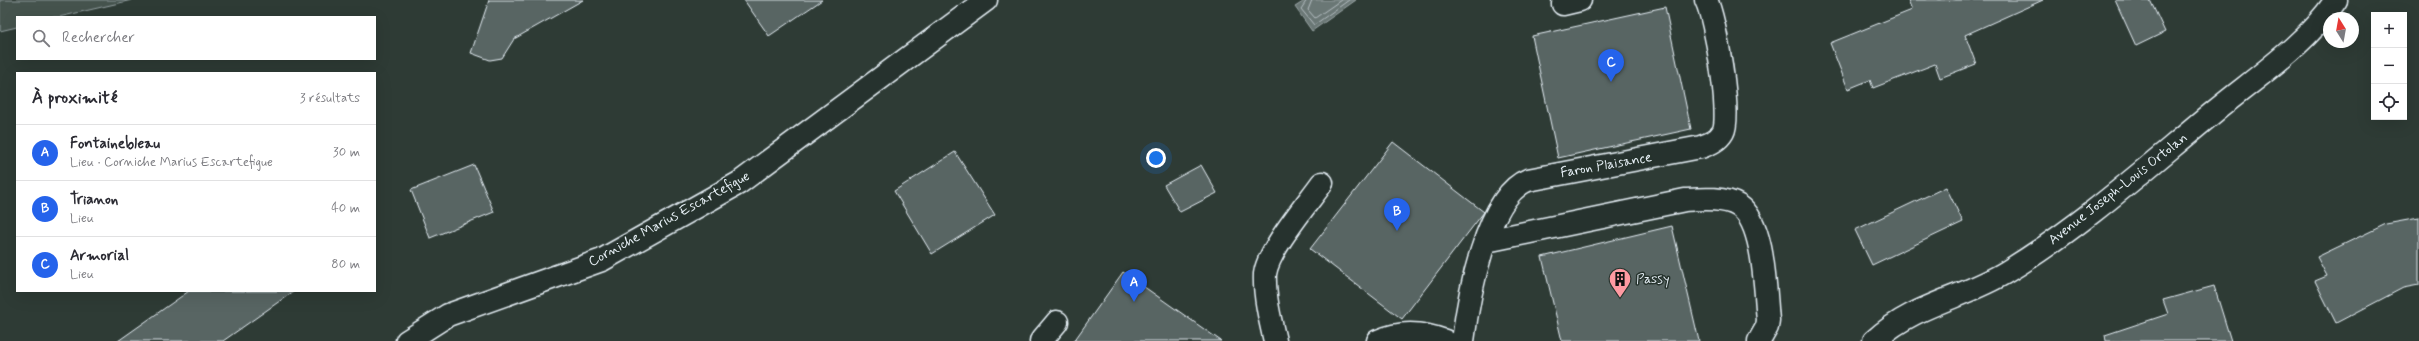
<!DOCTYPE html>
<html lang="fr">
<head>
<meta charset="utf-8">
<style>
	body { margin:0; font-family:Mynerve,sans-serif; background:#f7f7f7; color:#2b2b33 }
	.controls { position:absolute; right:12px; top:12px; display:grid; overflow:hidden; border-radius:0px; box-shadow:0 4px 16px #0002 }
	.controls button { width:36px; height:36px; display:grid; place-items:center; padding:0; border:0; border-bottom:1px solid #e1e1e2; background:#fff; color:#2b2b33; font:20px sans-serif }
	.compass { position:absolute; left:2323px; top:12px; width:36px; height:36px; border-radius:50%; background:#fff; box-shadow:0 4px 16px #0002; rotate:349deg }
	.you { position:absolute; left:1156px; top:158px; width:14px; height:14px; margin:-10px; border:3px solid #fff; border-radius:50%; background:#1a73e8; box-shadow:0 0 0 6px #1a73e833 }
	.badge { display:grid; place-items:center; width:26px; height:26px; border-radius:50%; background:#2563eb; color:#fff; font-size:13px; font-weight:700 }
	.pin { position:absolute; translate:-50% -33px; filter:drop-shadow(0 1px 2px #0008) }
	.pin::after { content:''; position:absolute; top:21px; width:14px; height:12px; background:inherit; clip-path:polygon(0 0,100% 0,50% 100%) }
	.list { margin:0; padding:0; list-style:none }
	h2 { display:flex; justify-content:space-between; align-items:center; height:52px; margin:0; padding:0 16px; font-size:17px }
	h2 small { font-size:13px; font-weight:400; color:#7c7c81 }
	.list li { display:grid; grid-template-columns:26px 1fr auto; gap:12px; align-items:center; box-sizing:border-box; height:56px; padding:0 16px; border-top:1px solid #e1e1e2 }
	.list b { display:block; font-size:15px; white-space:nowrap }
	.list p { margin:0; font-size:13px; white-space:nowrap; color:#7c7c81 }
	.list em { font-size:13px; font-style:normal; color:#7c7c81 }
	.icon { flex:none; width:22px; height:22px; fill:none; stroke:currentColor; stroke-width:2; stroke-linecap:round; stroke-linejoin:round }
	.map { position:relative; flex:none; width:2419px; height:341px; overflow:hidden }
	.search { position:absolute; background:#fff; box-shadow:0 4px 16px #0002; left:16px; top:16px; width:360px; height:44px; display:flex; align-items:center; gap:10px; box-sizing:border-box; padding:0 14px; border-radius:0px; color:#7c7c81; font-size:15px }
	.panel { position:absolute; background:#fff; box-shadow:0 4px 16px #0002; left:16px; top:72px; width:360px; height:220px; border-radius:0px }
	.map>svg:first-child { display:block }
</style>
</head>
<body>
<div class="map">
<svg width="2419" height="341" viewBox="0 0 2419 341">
	<rect width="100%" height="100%" fill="#2e3b35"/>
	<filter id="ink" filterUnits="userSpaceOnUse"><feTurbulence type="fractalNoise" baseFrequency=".025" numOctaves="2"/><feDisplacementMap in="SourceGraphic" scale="8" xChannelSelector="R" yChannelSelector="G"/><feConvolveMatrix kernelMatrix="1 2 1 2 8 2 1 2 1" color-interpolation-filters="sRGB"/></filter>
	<g filter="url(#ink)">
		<path fill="#45524e" stroke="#96a2a3" d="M0,0H132L59,17H17V27L0,31Z"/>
		<path fill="#6b7775" stroke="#9da8a9" d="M1306,0H1356L1312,31L1295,7Z"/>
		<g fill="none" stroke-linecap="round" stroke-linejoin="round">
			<path stroke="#b6c0c4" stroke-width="1" d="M1307,0L1301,9L1314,25L1349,0
				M1312,0L1308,10L1315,18L1341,0"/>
		</g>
		<path fill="#596563" stroke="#e8f1f8" d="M489,0H583L514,39L502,58L490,60L471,53Z
			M744,0H822L769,36Z
			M1908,0H2043L1965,35L1976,64L1940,78L1935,64L1873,88L1870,80L1848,89L1830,43L1912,10Z
			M2115,0H2150L2165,32L2136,46Z
			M1665,7L1691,129L1558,158L1532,36Z
			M1393,142L1484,212L1402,319L1310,249Z
			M955,152L995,215L932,254L894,191Z
			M474,165L494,212L430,238L411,190Z
			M1201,165L1217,193L1180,212L1164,185Z
			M1946,187L1963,222L1872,265L1855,230Z
			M2419,218V285L2403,288L2336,323L2315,281L2327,276L2317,257L2386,224Z
			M1672,226L1699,341H1562L1542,257Z
			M1123,272L1221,341H1074Z
			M2214,286L2231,341H2106L2105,335L2168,314L2163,300Z
			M189,291H294L223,341H118Z"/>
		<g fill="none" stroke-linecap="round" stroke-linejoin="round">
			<g stroke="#e8f1f8" stroke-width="25">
				<path id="minor" d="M1563,4L1580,0
					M1486,241L1685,200C1701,199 1725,197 1739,206C1765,223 1765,292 1768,320L1767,327L1759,341
					M1041,341L1057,322
					M1275,341C1270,320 1264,295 1265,274C1268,250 1307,204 1322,183
					M1378,341C1400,331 1422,332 1445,341
					M1463,341C1468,300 1486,196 1528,180L1701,147C1709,144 1718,141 1723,132C1732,116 1715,17 1706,0
					M1874,341C1915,303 1963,299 2008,271C2082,226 2147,167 2214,112C2255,78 2306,45 2336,0"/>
			</g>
			<g stroke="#e8f1f8" stroke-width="25">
				<path id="major" d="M407,341L448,315L602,260L739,183L986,0"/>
			</g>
			<use href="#minor" stroke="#26332d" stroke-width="22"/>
			<use href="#major" stroke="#26332d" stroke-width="22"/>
		</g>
	</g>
	<defs>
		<g id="building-pin" transform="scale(1.15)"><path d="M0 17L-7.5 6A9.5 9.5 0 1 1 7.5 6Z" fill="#ff9aa2" stroke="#26332d"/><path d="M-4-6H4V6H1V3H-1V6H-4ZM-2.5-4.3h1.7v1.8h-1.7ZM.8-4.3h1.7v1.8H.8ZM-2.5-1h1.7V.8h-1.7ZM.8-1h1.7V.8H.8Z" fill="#111"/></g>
	</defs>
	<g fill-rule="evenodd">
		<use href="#building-pin" x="1620" y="279"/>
	</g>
	<g text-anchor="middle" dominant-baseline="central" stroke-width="3" stroke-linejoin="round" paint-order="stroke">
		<g font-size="14" fill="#e8f1f8" stroke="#26332d">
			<text transform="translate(1606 165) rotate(-10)">Faron Plaisance</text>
			<text transform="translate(2118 189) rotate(-38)">Avenue Joseph-Louis Ortolan</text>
			<text transform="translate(669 219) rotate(-29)">Corniche Marius Escartefigue</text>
		</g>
		<g font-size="14" fill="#e8f1f8" stroke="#26332d" text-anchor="start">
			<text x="1636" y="279">Passy</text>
		</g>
	</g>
</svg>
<div class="controls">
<button>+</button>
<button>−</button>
<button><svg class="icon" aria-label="locate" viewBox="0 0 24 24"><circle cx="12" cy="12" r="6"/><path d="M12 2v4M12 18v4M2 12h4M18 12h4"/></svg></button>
</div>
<svg class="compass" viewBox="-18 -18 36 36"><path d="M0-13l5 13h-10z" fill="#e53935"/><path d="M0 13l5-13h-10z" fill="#7c7c81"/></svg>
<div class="you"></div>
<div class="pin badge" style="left:1134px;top:302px">A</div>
<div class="pin badge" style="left:1397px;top:231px">B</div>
<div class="pin badge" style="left:1611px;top:82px">C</div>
<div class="search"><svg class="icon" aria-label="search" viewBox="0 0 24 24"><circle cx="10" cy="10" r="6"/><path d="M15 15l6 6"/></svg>Rechercher</div>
<section class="panel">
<h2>À proximité<small>3 résultats</small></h2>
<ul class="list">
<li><span class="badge">A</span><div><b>Fontainebleau</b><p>Lieu · Corniche Marius Escartefigue</p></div><em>30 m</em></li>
<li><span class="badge">B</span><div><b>Trianon</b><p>Lieu</p></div><em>40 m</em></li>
<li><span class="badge">C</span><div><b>Armorial</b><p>Lieu</p></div><em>80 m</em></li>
</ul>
</section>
</div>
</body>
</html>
